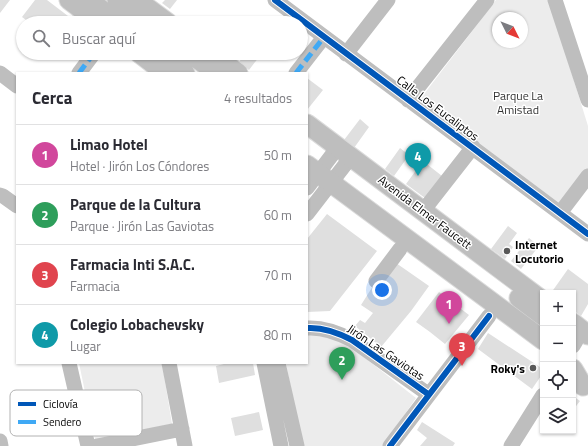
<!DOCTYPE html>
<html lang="es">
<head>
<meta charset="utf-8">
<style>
	body { margin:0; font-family:"Titillium Web",sans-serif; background:#f7f7f7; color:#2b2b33 }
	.controls { position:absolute; right:12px; bottom:12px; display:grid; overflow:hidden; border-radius:0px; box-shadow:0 1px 3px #0004 }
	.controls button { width:36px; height:36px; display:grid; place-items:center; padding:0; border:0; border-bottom:1px solid #e1e1e2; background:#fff; color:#2b2b33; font:20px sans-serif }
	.compass { position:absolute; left:492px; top:12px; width:36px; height:36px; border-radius:50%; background:#fff; box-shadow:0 1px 3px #0004; rotate:132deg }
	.you { position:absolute; left:382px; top:290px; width:14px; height:14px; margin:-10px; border:3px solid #fff; border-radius:50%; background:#1a73e8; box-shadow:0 0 0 6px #1a73e833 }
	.badge { display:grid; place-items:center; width:26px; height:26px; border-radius:50%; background:#0f766e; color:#fff; font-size:13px; font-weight:700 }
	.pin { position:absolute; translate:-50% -33px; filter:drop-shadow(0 1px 2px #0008) }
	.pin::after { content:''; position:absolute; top:21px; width:14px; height:12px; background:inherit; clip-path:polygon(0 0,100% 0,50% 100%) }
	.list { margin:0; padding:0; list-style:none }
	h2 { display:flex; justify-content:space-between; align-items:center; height:52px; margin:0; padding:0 16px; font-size:17px }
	h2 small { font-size:13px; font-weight:400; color:#7c7c81 }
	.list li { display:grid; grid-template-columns:26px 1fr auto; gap:12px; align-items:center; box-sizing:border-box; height:60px; padding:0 16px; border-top:1px solid #e1e1e2 }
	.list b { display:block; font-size:15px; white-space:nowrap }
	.list p { margin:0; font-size:13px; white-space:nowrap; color:#7c7c81 }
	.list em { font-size:13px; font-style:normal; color:#7c7c81 }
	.icon { flex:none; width:22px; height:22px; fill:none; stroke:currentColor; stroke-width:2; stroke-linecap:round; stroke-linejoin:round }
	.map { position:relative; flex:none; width:588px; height:446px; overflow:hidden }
	.search { position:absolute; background:#fff; box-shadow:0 1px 3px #0004; left:16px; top:16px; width:292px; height:44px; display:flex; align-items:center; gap:10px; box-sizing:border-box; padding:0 14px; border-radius:22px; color:#7c7c81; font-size:15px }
	.panel { position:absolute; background:#fff; box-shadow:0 1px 3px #0004; left:16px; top:72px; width:292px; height:292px; border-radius:0px }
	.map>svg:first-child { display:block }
</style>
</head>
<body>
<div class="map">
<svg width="588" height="446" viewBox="0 0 588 446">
	<rect width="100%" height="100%" fill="#fff"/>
	<path fill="#ececec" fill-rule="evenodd" d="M496,0H549L588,126V169L562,207L418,102ZM498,18H522V42H498Z
		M307,334L330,336L346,343L416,398L383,446H302L286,363H307Z
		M79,363H162L172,424L95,440Z"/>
	<path fill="#dfdfdf" d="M0,0H10L0,13Z
		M35,0H47L68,16L63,23H30L22,17Z
		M165,0H177L170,9L162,3Z
		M246,53H262L249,70L239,62Z
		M307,78L323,90L307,110Z
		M360,119L369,127L354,148L344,140Z
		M400,148L409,155L394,176L385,169Z
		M423,161L442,176L425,198L406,184Z
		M327,214L377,251L330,311L307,312V239Z
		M508,226L517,233L509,244L513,247L505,259L491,249Z
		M529,238L539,246L521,269L511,261Z
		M396,263L429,286L411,311L381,347L355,326L360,320L365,323L373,313L361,305L373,286L379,288Z
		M568,269L588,284V304L581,316L573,310V293H551Z
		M439,292L469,315L445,344L430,332L416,322Z
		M488,333L543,369V373L532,389L478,349Z
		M228,363H253L255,375L219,383L216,366Z
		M573,396L580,401L573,410Z
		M259,412L263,430L235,436L231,418Z
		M422,422L455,443L453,446H420L427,438L417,430Z"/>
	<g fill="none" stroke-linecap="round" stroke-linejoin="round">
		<g stroke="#dbdbdb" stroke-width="21">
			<path id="major" d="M69,0L98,22
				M89,0L119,23
				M117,0L145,21
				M137,0L168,23
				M139,53L165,73
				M159,53L185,73
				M189,53L217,73
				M210,53L238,73
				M307,124L543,301
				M307,165L543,340
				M519,298L543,316
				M573,323L588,335
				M573,369L583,386"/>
		</g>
		<path stroke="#bebebe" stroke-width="15" d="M275,0L588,234
			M555,0L588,100
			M346,54L388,0
			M0,73L17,86
			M79,73L94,53
			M296,73L324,37
			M408,100L487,0
			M307,188L338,147
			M0,195L3,196L17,206
			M423,211L473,147
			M560,213L588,176
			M307,214L351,157
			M376,281L400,249
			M307,328C323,327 337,332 352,340L428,394
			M573,346L576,341
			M69,363L88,446
			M169,363L185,446
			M264,363L281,446
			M278,363L297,446
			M0,441L1,446
			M97,446L182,429
			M390,446L489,316
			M511,446L543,395"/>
		<use href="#major" stroke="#bebebe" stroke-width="19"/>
		<path stroke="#3fa9f5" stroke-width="5" stroke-dasharray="10 5" stroke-linecap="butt" d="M79,73L94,53
			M296,73L324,37"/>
		<g stroke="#fff" stroke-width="8">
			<path id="cycleway" d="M275,0L588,234
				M307,328C323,327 337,332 352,340L428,394
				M390,446L489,316"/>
		</g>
		<use href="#cycleway" stroke="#0057b8" stroke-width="6"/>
	</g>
	<g fill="#595959" stroke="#fff" stroke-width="1.5">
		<circle cx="507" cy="251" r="4"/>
		<circle cx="533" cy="368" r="4"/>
	</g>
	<g text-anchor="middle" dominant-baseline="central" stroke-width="3" stroke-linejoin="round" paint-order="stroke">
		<g font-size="12" fill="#333" stroke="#fff">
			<text x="518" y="95">Parque La<tspan x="518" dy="14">Amistad</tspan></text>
		</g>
		<g font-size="12" fill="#000" stroke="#fff">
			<text transform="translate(438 108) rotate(37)">Calle Los Eucaliptos</text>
			<text transform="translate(425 212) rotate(37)">Avenida Elmer Faucett</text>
			<text transform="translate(386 352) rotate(34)">Jirón Las Gaviotas</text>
		</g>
		<g font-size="12" font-weight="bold" fill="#000" stroke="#fff" text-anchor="start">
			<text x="515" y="244">Internet<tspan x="515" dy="14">Locutorio</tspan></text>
			<text x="525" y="368" text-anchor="end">Roky's</text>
		</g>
	</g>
	<rect x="10" y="390" width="132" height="46" rx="6" fill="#fff" stroke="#b2b2b2" stroke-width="1"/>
	<rect x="18" y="402" width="18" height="4" fill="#0057b8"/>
	<rect x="18" y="420" width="18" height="4" fill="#3fa9f5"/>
	<g font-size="11" fill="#000">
		<text x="43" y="408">Ciclovía</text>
		<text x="43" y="426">Sendero</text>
	</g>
</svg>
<div class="controls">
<button>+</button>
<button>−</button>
<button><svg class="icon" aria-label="locate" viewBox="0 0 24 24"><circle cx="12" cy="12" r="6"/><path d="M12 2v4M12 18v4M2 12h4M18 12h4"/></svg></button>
<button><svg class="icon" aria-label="layers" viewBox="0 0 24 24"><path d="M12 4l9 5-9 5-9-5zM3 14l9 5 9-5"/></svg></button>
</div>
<svg class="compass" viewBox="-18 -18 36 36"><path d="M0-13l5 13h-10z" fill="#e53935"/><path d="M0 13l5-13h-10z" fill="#7c7c81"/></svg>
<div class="you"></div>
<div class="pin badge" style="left:449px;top:324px;background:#d1479c">1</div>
<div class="pin badge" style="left:342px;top:380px;background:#2e9e5b">2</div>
<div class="pin badge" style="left:462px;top:366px;background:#e0444e">3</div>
<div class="pin badge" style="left:418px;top:176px;background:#0f9aa8">4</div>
<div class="search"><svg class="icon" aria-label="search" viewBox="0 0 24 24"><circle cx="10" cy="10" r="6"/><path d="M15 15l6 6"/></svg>Buscar aquí</div>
<section class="panel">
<h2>Cerca<small>4 resultados</small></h2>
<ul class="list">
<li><span class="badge" style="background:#d1479c">1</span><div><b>Limao Hotel</b><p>Hotel · Jirón Los Cóndores</p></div><em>50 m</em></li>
<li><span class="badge" style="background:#2e9e5b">2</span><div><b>Parque de la Cultura</b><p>Parque · Jirón Las Gaviotas</p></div><em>60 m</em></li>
<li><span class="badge" style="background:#e0444e">3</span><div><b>Farmacia Inti S.A.C.</b><p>Farmacia</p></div><em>70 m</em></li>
<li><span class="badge" style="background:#0f9aa8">4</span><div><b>Colegio Lobachevsky</b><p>Lugar</p></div><em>80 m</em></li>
</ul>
</section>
</div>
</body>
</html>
